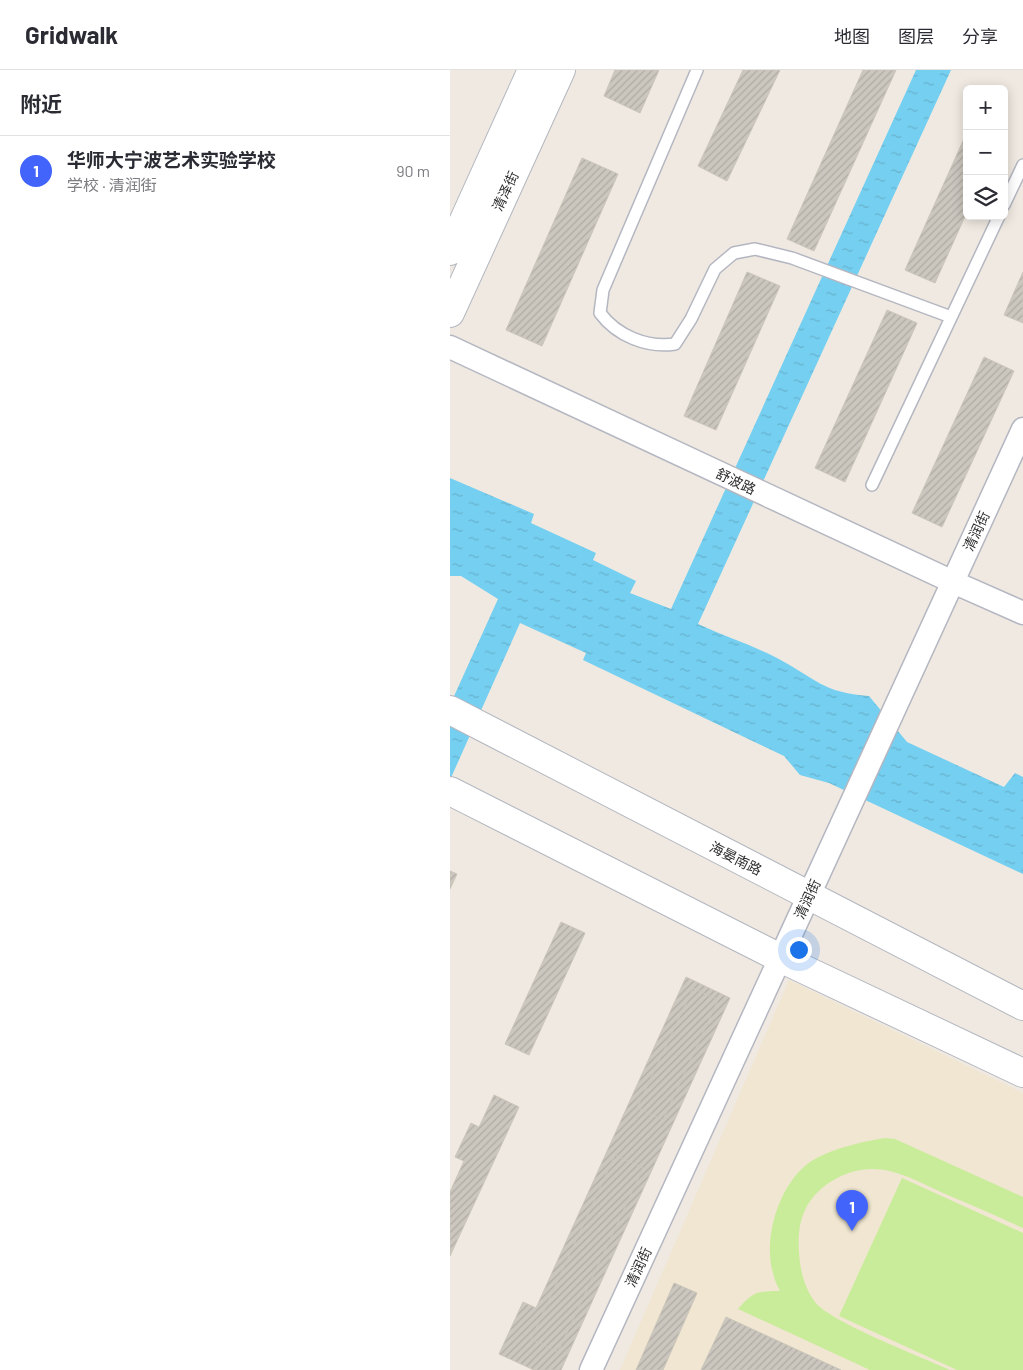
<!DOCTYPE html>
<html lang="zh">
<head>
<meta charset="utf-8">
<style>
	body { margin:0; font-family:Barlow,"Noto Sans SC",sans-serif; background:#f7f7f7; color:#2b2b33 }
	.controls { position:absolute; right:15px; top:15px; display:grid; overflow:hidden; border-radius:8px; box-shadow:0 2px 12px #0003 }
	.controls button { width:45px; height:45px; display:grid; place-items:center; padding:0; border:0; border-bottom:1px solid #e1e1e2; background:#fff; color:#2b2b33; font:25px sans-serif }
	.you { position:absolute; left:348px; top:879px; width:18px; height:18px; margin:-12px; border:4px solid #fff; border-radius:50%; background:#1a73e8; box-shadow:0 0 0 8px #1a73e833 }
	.badge { display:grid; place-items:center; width:32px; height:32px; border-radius:50%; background:#4264fb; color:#fff; font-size:16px; font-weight:700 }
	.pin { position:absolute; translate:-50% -41px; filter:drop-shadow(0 1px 2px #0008) }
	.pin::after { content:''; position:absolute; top:26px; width:18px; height:15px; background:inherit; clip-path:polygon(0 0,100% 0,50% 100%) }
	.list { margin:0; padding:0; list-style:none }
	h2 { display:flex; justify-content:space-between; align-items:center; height:65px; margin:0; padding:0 20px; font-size:21px }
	h2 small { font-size:16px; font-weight:400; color:#7c7c81 }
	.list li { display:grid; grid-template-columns:32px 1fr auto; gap:15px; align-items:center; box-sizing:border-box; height:70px; padding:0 20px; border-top:1px solid #e1e1e2 }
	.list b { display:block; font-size:19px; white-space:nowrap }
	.list p { margin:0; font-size:16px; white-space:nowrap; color:#7c7c81 }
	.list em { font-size:16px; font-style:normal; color:#7c7c81 }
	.icon { flex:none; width:28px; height:28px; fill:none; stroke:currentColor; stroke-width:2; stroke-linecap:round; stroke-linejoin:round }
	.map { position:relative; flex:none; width:573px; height:1300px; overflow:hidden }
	header { display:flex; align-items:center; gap:30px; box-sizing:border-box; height:70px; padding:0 25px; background:#fff; border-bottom:1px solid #e1e1e2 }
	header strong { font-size:24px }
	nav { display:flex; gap:28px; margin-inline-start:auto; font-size:18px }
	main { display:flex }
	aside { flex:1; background:#fff }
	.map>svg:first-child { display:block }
</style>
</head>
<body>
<header>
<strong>Gridwalk</strong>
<nav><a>地图</a><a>图层</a><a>分享</a></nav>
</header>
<main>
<aside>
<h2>附近<small></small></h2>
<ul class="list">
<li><span class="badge">1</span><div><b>华师大宁波艺术实验学校</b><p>学校 · 清润街</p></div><em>90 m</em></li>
</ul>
</aside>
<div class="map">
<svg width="573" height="1300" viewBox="0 0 573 1300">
	<defs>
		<pattern id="water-ripples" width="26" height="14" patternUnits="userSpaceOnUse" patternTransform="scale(1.25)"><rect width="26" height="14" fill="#75cff0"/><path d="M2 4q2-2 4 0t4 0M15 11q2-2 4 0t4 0" fill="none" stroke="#66b2ce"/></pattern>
		<pattern id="building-hatch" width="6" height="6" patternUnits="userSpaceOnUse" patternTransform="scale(1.25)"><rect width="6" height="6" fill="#cbc7bf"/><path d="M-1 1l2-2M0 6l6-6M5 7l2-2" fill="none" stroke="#afaba4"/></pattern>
	</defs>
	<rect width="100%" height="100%" fill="#efe9e1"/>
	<path fill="#f0e6d1" d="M339,910L573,1023V1300H170Z"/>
	<path fill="#c9ec9a" d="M435,1068L445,1069L573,1127V1158C546,1146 520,1134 493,1123C471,1113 447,1099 422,1099C396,1099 368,1115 356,1138C349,1152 348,1166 349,1182C350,1200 354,1217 365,1232C380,1252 472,1287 500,1300H420L288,1239C303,1222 307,1221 330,1221C327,1215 324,1209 323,1203C313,1169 328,1119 355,1096C374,1080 410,1072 435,1068Z
		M452,1108L573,1163V1300H507L389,1246Z"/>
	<path fill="url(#water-ripples)" d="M466,0H501L248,554C274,566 302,575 327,588C365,608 373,623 419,626L457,672L554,717L565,703L573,707V804L379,713L350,705L334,686L133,590L136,583L70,553L0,710V635L48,529L11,506H0V408L84,444L81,453L146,483L143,490L186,511L180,523L221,539Z"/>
	<path fill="url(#building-hatch)" stroke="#cbc5ba" d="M165,0H209L190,43L154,26Z
		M293,0H330L277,111L248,96Z
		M413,0H446L364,181L337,169Z
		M517,62V142L485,213L455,200Z
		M132,88L168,104L92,276L56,260Z
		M297,202L330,216L266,360L234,346Z
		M573,202V253L554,245Z
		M437,240L467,253L395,412L365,398Z
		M534,287L564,301L492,457L462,443Z
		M0,801L7,804L0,819Z
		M111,852L135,863L79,985L55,974Z
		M236,907L280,928L111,1300H84L49,1284L73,1232L86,1238Z
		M243,918L268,930L213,1050L187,1038Z
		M44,1025L69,1037L0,1186V1122L14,1091L5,1087L21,1053L29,1057Z
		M165,1085L193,1098L108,1282L81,1269Z
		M224,1213L247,1223L213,1300H186Z
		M276,1247L391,1300H251Z"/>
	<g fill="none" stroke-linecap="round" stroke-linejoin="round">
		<g stroke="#b4b7c1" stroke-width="14">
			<path id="lane" d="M247,0L153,220L150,243C167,266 197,278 225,274L241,249L265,199L284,183L305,179L342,188L501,247
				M554,135L573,95
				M422,415L549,146"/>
		</g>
		<g stroke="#b4b7c1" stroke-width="25">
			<path id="street" d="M0,277L503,512L573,543
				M141,1300L573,359"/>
		</g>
		<g stroke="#b4b7c1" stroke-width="30">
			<path id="secondary" d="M0,181L82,0
				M0,243L111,0
				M0,640L573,936
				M0,721L330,888L573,1003"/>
		</g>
		<use href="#lane" stroke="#fff" stroke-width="11"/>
		<use href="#street" stroke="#fff" stroke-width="22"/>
		<use href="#secondary" stroke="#fff" stroke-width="28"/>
	</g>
	<g text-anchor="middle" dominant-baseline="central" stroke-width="4" stroke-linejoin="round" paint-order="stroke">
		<g font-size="14" fill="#2e2e2e" stroke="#fff">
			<text transform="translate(55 121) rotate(-65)">清泽街</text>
			<text transform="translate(286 411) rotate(25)">舒波路</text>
			<text transform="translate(526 461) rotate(-65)">清润街</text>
			<text transform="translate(286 788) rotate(27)">海晏南路</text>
			<text transform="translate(357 829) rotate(-65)">清润街</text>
			<text transform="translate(188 1197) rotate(-65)">清润街</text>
		</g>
	</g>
</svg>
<div class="controls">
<button>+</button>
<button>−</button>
<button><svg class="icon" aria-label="layers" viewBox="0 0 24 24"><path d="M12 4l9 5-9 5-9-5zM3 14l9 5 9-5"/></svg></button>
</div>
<div class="you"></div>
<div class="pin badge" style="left:402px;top:1161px">1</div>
</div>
</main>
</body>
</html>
